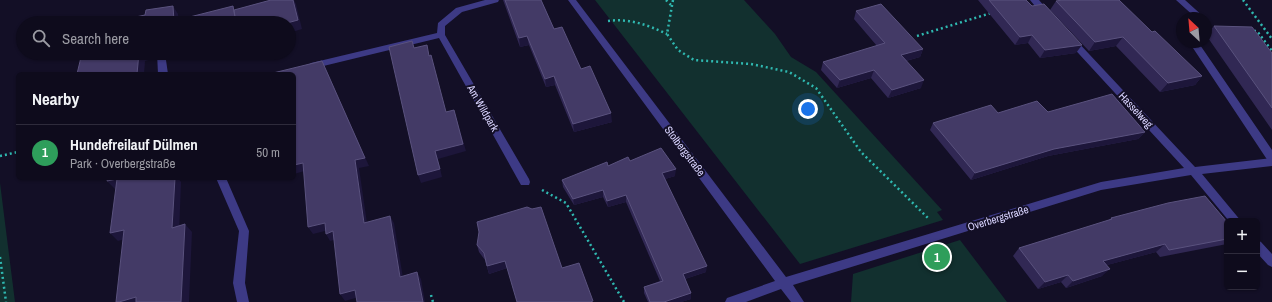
<!DOCTYPE html>
<html lang="en">
<head>
<meta charset="utf-8">
<style>
	body { margin:0; font-family:"Archivo Narrow",sans-serif; background:#1c1929; color:#f1f3f6 }
	.controls { position:absolute; right:12px; bottom:12px; display:grid; overflow:hidden; border-radius:6px; box-shadow:0 1px 3px #0004 }
	.controls button { width:36px; height:36px; display:grid; place-items:center; padding:0; border:0; border-bottom:1px solid #2e2b3b; background:#0e0b1c; color:#f1f3f6; font:20px sans-serif }
	.compass { position:absolute; left:1176px; top:12px; width:36px; height:36px; border-radius:50%; background:#0e0b1c; box-shadow:0 1px 3px #0004; rotate:334deg }
	.you { position:absolute; left:808px; top:109px; width:14px; height:14px; margin:-10px; border:3px solid #fff; border-radius:50%; background:#1a73e8; box-shadow:0 0 0 6px #1a73e833 }
	.badge { display:grid; place-items:center; width:26px; height:26px; border-radius:50%; background:#00e5ff; color:#fff; font-size:13px; font-weight:700 }
	.pin { position:absolute; translate:-50% -50%; border:2px solid #fff; box-shadow:0 1px 4px #0006 }
	.list { margin:0; padding:0; list-style:none }
	h2 { display:flex; justify-content:space-between; align-items:center; height:52px; margin:0; padding:0 16px; font-size:17px }
	h2 small { font-size:13px; font-weight:400; color:#9b9ba3 }
	.list li { display:grid; grid-template-columns:26px 1fr auto; gap:12px; align-items:center; box-sizing:border-box; height:56px; padding:0 16px; border-top:1px solid #2e2b3b }
	.list b { display:block; font-size:15px; white-space:nowrap }
	.list p { margin:0; font-size:13px; white-space:nowrap; color:#9b9ba3 }
	.list em { font-size:13px; font-style:normal; color:#9b9ba3 }
	.icon { flex:none; width:22px; height:22px; fill:none; stroke:currentColor; stroke-width:2; stroke-linecap:round; stroke-linejoin:round }
	.map { position:relative; flex:none; width:1272px; height:302px; overflow:hidden }
	.search { position:absolute; background:#0e0b1c; box-shadow:0 1px 3px #0004; left:16px; top:16px; width:280px; height:44px; display:flex; align-items:center; gap:10px; box-sizing:border-box; padding:0 14px; border-radius:22px; color:#9b9ba3; font-size:15px }
	.panel { position:absolute; background:#0e0b1c; box-shadow:0 1px 3px #0004; left:16px; top:72px; width:280px; height:108px; border-radius:6px }
	.map>svg:first-child { display:block }
</style>
</head>
<body>
<div class="map">
<svg width="1272" height="302" viewBox="0 0 1272 302">
	<rect width="100%" height="100%" fill="#130f26"/>
	<path fill="#12302f" d="M595,0H744L775,34L791,57L816,72L942,210L937,212L943,220L800,264Z
		M0,183L15,302H0Z
		M960,240L1007,302H851L853,274Z"/>
	<g fill="none" stroke-linecap="round" stroke-linejoin="round">
		<path stroke="#2fb8b0" stroke-width="2.5" stroke-dasharray="2 3" stroke-linecap="butt" d="M666,0L672,6
			M673,0L667,34L678,50L694,60L751,64L789,72L816,88L861,152L929,219
			M1243,0L1272,39
			M608,21C629,18 648,25 667,34
			M1254,31H1257L1272,51
			M917,36L991,13
			M0,156L18,152
			M542,190L566,203L624,302
			M0,257L6,302
			M431,295L433,302"/>
		<path fill="#3d3a85" fill-rule="evenodd" d="M1176,0H1185L1205,18H1196Z
			M1189,42H1198L1272,150V162L1268,161Z"/>
		<path fill="#3d3a85" fill-rule="evenodd" d="M485,0H499L498,2L462,12L445,26V35L529,179L530,182L529,185H521L439,38L311,69L306,66L311,63L437,33L438,23L456,8Z
			M568,0H576L786,277L1101,182L1184,168L1068,42L1067,40L1071,37L1074,38L1195,167L1272,158V166L1202,174L1241,221H1229L1191,175L1101,190L793,285L804,302H791L781,289L746,302H725L727,298L775,281Z
			M1030,0H1039L1050,13V17H1044Z
			M157,53H165L168,74H158Z
			M216,178H226L249,231L245,283L249,302H237L233,283L239,231Z
			M1257,240L1261,242L1272,254V267L1268,265L1257,253Z"/>
	</g>
	<path fill="#312854" d="M503,0H541L554,29L581,69L612,122L574,132L555,85L546,87L529,45L520,47Z
		M978,0H1026L1076,53L1040,58L1028,43L1015,45Z
		M1056,1L1152,32L1202,76L1195,85L1160,92L1116,46L1089,51L1050,10Z
		M856,11L923,49L920,57L906,61L921,88L888,98L871,78L837,88L821,70L823,62L877,46L854,19Z
		M1214,26L1272,53V130L1206,35Z
		M1048,112L1145,132L1138,139L1048,156L971,180L930,130L933,123L998,113Z
		M608,166L675,176L665,179L706,272L685,279L691,293V299L681,302H648L644,293V287L660,281L626,202L608,207L603,197L574,205L563,187L562,180Z
		M527,207L507,268L489,274L485,260L479,252L477,245Z
		M1111,218L1227,222V244L1160,257L1156,252L1107,265L1102,276L1066,288L1061,282L1038,289L1013,256L1019,248L1108,221Z"/>
	<path fill="#1d163a" d="M293,0H294L296,4L302,29L289,33V23H287Z
		M173,6L178,14L179,23L174,21Z
		M1032,35L1028,43L1015,45L1020,37Z
		M527,36L529,45L520,47L519,38Z
		M1123,37L1116,46L1089,51L1095,42Z
		M1082,45L1076,53L1040,58L1045,50Z
		M923,49L920,57L898,63L901,55Z
		M139,53H156V58L145,61L144,74H137Z
		M165,53H176L167,55Z
		M326,69L369,166L359,168L368,230L364,223Z
		M874,70L871,78L837,88L840,80Z
		M554,76L555,85L546,87L545,79Z
		M1202,76L1195,85L1160,92L1168,83Z
		M924,80L921,88L888,98L892,90Z
		M454,110L466,151L438,159L442,177L421,183L418,175L435,151Z
		M611,113L612,122L574,132L573,124Z
		M1145,132L1138,139L1048,156L971,180L975,173L1054,149Z
		M303,163L308,170L294,174V165Z
		M676,169L675,176L662,180V173Z
		M175,178H178L181,182L179,235L172,228Z
		M117,179L125,187L115,189L107,181Z
		M603,190V197L574,205L573,199Z
		M626,195V202L608,207L607,201Z
		M390,216L394,223L404,284L400,277Z
		M325,223L329,230L313,234L308,227Z
		M185,224L192,232L189,302H181Z
		M124,230L132,237L118,241L110,233Z
		M333,231L338,239L330,241L326,234Z
		M1165,244L1156,252L1096,268L1103,261Z
		M505,261L507,268L489,274L487,266Z
		M707,266L706,272L682,280L683,274Z
		M1110,269L1102,276L1066,288L1073,281Z
		M417,272L421,279L425,302H423Z
		M1068,275L1061,282L1038,289L1045,282Z
		M355,290L359,297L345,301L340,294Z
		M691,293V299L681,302H664Z
		M136,297L141,302H119Z"/>
	<path fill="#433a66" stroke="#5a527e" d="M271,0H293L298,20L287,23H236L234,10Z
		M505,0H541L554,29L562,27L581,69L590,66L611,113L573,124L554,76L545,79L527,36L519,38Z
		M989,0H1026L1032,6L1044,4L1082,45L1045,50L1032,35L1020,37Z
		M1062,0H1119L1152,32L1155,31L1202,76L1168,83L1123,37L1095,42L1056,1Z
		M881,4L923,49L901,55L924,80L892,90L874,70L840,80L823,62L885,43L856,11Z
		M173,6L174,21L233,6L236,23H108L145,15L146,10Z
		M1214,26L1252,27L1272,53V108Z
		M412,41L414,48L427,45L429,56L431,55L446,112L454,110L463,144L435,151L440,169L418,175L389,47Z
		M82,53H139L137,74H77Z
		M322,61L365,158L355,160L364,223L390,216L400,277L417,272L423,302H357L355,290L340,294L333,231L326,234L325,223L308,227L303,163L294,165V74H269Z
		M1112,94L1145,132L1054,149L975,173L933,123L991,105L998,113L1037,101L1048,112Z
		M661,148L676,169L662,173L707,266L683,274L691,293L664,302H650L644,287L663,281L626,195L607,201L603,190L573,199L562,180L607,162L608,166L628,157L630,161Z
		M108,178H175L172,228L185,224L181,302H136V297L119,302H116L124,230L110,233L117,179L107,181Z
		M1205,196L1227,222V239L1169,250L1165,244L1103,261L1110,269L1073,281L1068,275L1045,282L1019,248L1112,219L1111,218L1168,203Z
		M527,207L532,209L541,207L562,268L579,263L593,301L590,302H517L505,261L487,266L484,253L477,245L479,232L477,222Z"/>
	<g text-anchor="middle" dominant-baseline="central" stroke-width="4" stroke-linejoin="round" paint-order="stroke">
		<g font-size="11" fill="#d9d4ff" stroke="#130f26">
			<text transform="translate(483 108) rotate(60)">Am Wildpark</text>
			<text transform="translate(1136 110) rotate(47)">Hasselweg</text>
			<text transform="translate(685 151) rotate(53)">Stolbergstraße</text>
			<text transform="translate(998 218) rotate(-17)">Overbergstraße</text>
		</g>
	</g>
</svg>
<div class="controls">
<button>+</button>
<button>−</button>
</div>
<svg class="compass" viewBox="-18 -18 36 36"><path d="M0-13l5 13h-10z" fill="#e53935"/><path d="M0 13l5-13h-10z" fill="#9b9ba3"/></svg>
<div class="you"></div>
<div class="pin badge" style="left:937px;top:257px;background:#2e9e5b">1</div>
<div class="search"><svg class="icon" aria-label="search" viewBox="0 0 24 24"><circle cx="10" cy="10" r="6"/><path d="M15 15l6 6"/></svg>Search here</div>
<section class="panel">
<h2>Nearby<small></small></h2>
<ul class="list">
<li><span class="badge" style="background:#2e9e5b">1</span><div><b>Hundefreilauf Dülmen</b><p>Park · Overbergstraße</p></div><em>50 m</em></li>
</ul>
</section>
</div>
</body>
</html>
